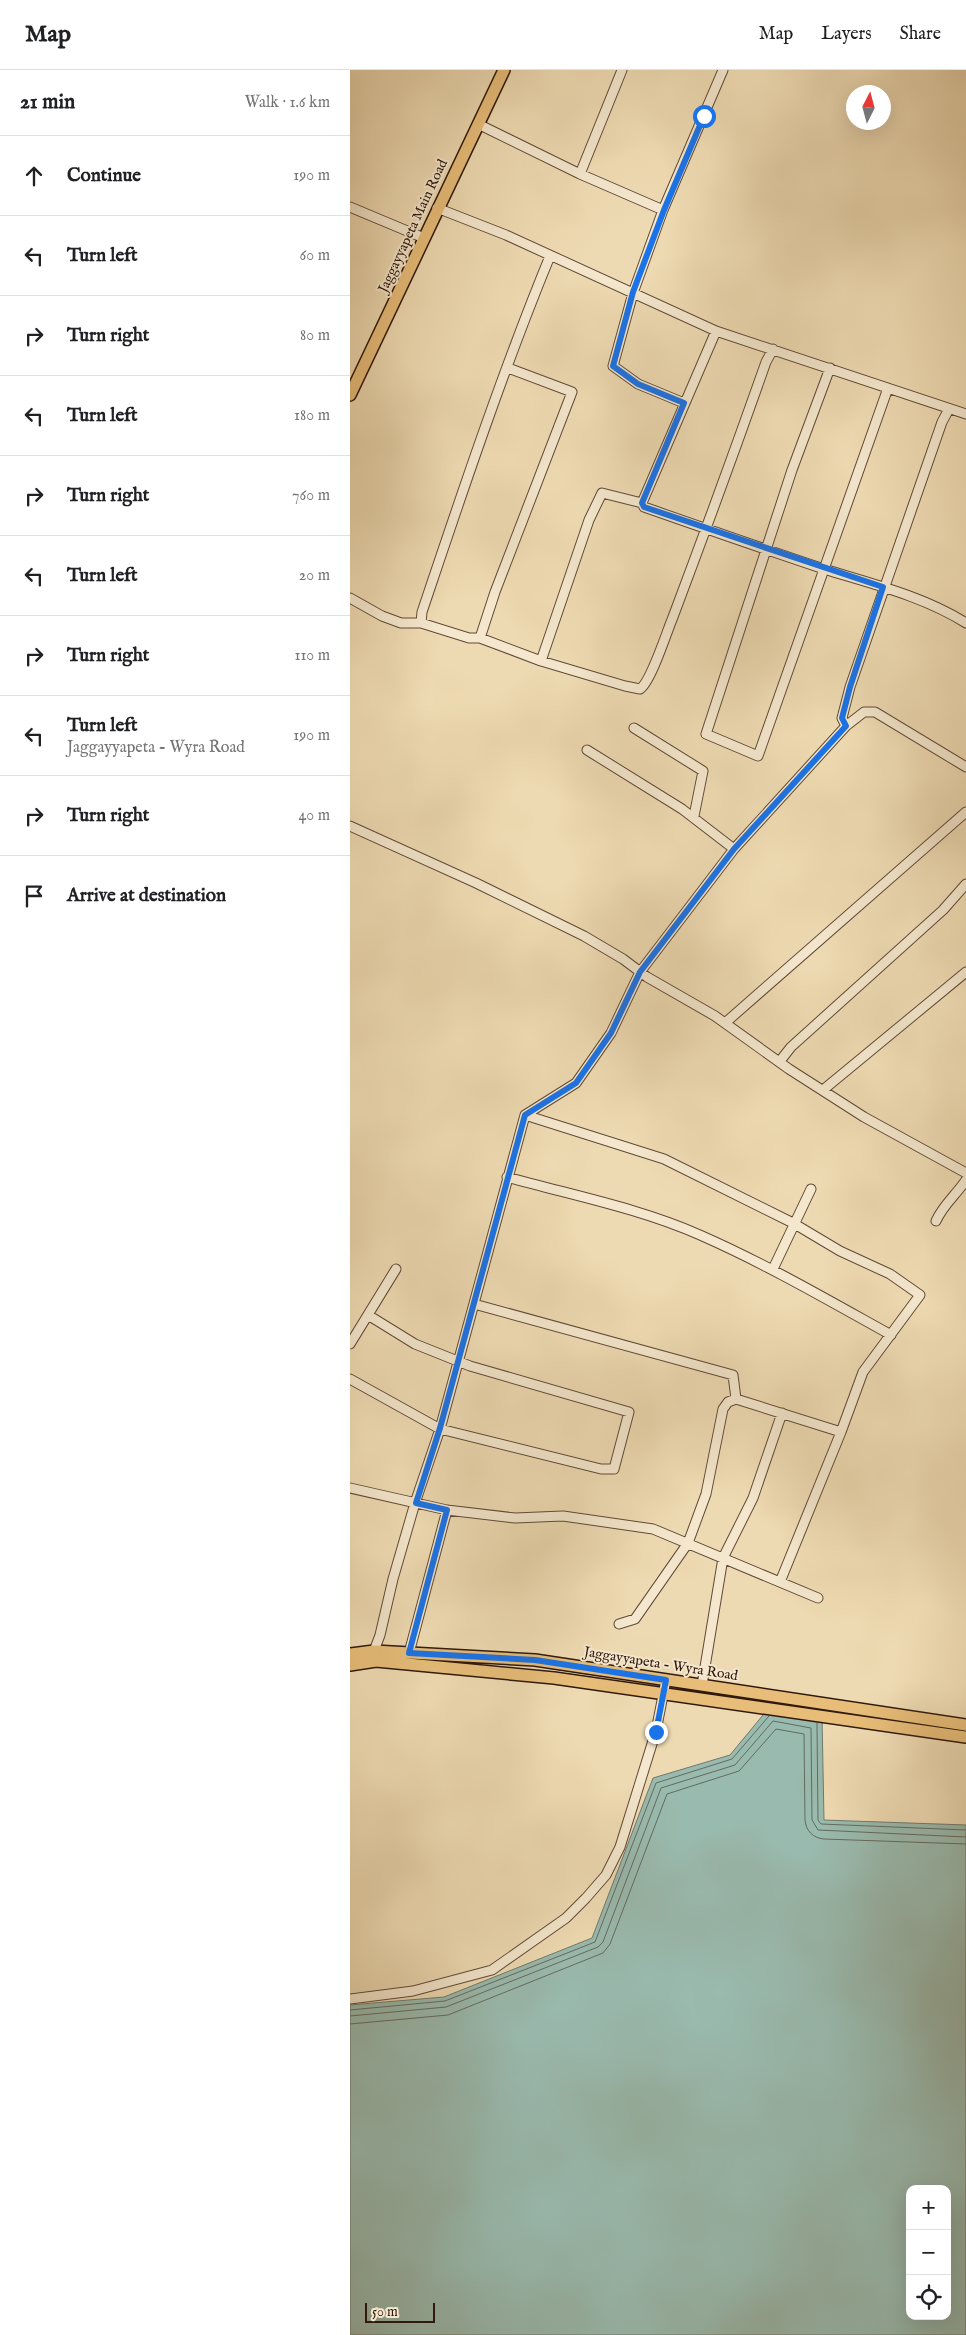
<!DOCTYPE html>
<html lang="en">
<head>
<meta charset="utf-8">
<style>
	body { margin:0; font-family:"IM FELL English",serif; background:#f6f6f6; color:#202124 }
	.controls { position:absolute; right:15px; bottom:15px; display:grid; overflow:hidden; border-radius:10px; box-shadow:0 5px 20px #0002 }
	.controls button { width:45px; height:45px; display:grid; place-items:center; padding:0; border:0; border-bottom:1px solid #e0e0e0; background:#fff; color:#202124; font:25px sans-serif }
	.compass { position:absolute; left:496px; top:15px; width:45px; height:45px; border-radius:50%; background:#fff; box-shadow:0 5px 20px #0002; rotate:6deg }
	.scale { position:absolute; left:15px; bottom:12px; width:70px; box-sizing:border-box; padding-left:5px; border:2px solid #301a0e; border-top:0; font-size:14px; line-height:18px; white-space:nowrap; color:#301a0e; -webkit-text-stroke:4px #f4e7cd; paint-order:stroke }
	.stop { position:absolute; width:15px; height:15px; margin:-11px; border:4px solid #1a73e8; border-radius:50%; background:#fff }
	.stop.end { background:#1a73e8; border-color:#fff; box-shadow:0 1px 5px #0008 }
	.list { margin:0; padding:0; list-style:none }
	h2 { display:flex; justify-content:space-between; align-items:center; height:65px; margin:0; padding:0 20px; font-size:21px }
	h2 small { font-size:16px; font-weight:400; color:#757577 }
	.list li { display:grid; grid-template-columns:32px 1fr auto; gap:15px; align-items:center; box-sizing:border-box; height:80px; padding:0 20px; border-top:1px solid #e0e0e0 }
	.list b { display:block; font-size:19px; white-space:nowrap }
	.list p { margin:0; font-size:16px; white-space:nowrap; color:#757577 }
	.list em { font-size:16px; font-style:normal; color:#757577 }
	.icon { flex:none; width:28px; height:28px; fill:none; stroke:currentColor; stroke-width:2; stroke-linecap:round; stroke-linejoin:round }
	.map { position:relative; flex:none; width:616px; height:2265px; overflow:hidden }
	header { display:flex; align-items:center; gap:30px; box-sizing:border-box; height:70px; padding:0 25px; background:#fff; border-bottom:1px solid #e0e0e0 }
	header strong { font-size:24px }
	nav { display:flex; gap:28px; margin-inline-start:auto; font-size:18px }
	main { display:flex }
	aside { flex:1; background:#fff }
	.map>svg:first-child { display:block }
</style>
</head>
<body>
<header>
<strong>Map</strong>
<nav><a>Map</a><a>Layers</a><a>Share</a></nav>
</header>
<main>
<aside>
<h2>21 min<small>Walk · 1.6 km</small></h2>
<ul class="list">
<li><svg class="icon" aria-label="ahead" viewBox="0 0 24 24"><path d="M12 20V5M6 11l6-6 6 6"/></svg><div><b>Continue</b></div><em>190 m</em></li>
<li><svg class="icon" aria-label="left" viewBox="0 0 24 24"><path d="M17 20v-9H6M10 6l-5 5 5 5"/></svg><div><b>Turn left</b></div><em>60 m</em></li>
<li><svg class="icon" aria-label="right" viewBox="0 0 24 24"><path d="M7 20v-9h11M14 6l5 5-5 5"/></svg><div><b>Turn right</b></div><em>80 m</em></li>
<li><svg class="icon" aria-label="left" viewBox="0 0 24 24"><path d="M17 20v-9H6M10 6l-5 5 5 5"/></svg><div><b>Turn left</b></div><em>180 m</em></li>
<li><svg class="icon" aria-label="right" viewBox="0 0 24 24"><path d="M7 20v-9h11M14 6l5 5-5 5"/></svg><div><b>Turn right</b></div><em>760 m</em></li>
<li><svg class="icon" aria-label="left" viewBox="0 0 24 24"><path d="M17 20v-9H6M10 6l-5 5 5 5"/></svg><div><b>Turn left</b></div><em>20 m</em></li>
<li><svg class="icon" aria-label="right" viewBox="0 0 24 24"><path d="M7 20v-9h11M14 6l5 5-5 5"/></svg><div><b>Turn right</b></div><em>110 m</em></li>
<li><svg class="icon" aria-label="left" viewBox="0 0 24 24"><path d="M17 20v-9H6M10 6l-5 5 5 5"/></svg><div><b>Turn left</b><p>Jaggayyapeta - Wyra Road</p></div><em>190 m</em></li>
<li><svg class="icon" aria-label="right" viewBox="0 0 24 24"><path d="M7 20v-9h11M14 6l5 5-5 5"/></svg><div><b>Turn right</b></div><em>40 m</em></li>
<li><svg class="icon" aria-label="arrive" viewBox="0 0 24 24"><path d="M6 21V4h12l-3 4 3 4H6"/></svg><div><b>Arrive at destination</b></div></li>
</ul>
</aside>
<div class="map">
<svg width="616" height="2265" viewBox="0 0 616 2265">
	<rect width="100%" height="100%" fill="#eedab2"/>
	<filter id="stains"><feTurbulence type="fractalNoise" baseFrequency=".004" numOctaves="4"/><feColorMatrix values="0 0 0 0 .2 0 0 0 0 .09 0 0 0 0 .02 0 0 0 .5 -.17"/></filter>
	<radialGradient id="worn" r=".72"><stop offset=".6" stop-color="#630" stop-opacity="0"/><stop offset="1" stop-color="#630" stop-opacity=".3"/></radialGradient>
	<path fill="#99baae" stroke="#6f7a6e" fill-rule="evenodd" d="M418,1639L472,1647L474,1750L616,1755V2265H0V1935L94,1927L242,1868L303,1708L380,1685ZM560,2119H597V2246H560Z"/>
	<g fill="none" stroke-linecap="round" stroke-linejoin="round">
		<path stroke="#646a5e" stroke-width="1" d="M467,1653L468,1750L471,1754L616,1760
			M0,1940L95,1931L245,1872L306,1713L382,1689L419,1646
			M0,1946L96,1937L248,1877L253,1872L311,1718L385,1695L423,1651L461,1658L462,1750L468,1760L616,1767
			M0,1954L98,1945L253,1883L260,1874L317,1724L389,1701L426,1659L454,1664L455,1750C456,1761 463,1768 474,1769L616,1774"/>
		<g stroke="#604a37" stroke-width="11">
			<path id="minor" d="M128,54L230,104L313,140
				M230,104L272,0
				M0,137L74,168
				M87,138L156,165L366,261L616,344
				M480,298L442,400L356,664L408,686L538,318
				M334,333L288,314L263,296L283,223L313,140L373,0
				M292,433L366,261
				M0,528L32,546L51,553H71L119,568H130L191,591L275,616L290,619C301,612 317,561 323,547C355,462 386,377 416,292L423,279
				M71,553L72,542C112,423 152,303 200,186
				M130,568L145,522L222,322L158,298
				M191,591L239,450L252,423L292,433L294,437C354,458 414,479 474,499C522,514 573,526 616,553
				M496,656L514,642H525L616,697
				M284,658L353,701L344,746
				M237,680L332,739L384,779
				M0,756L126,813L234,866L273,889L297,907L365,946L439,999L514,1047L616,1103
				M375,953L616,742
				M430,991L441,977L593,840L616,814
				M473,1020L616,902
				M175,1045L314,1089L443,1153L490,1181L540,1204L570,1225L513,1302L491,1362L430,1512
				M157,1107C221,1125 289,1138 350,1165C416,1194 478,1230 541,1265
				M586,1151C593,1135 606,1125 616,1110
				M423,1199L461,1119
				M124,1234L383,1305L386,1329
				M0,1274L46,1199
				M0,1309L90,1359L251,1399H264L279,1342L120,1296L65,1274L18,1245
				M0,1418L97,1440L165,1448L213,1446L303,1459L468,1528
				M269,1554L285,1549L338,1473L356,1424L373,1339L378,1332L386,1329L491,1362
				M24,1581L30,1565L43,1509L65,1433L90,1359L175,1045L226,1013L261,963L290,902L384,779L496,656L492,648L500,617L592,352L599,339
				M59,1583L97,1440
				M352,1615L373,1488L403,1428L432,1343
				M0,1929L63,1921L142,1900L216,1848L236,1828L256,1805L270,1777L306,1661L316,1610"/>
		</g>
		<g stroke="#301a0e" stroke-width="14">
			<path id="major" d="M0,325L154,0
				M0,1584L24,1581L185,1590L616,1655
				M0,1595L26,1591L204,1608L616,1667"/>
		</g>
		<use href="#minor" stroke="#f4e7cd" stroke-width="9"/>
		<use href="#major" stroke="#e7bd79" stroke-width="11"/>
	</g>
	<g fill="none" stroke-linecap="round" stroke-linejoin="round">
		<path stroke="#1a73e8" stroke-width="6" d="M306,1662L316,1610L185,1590L59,1583L97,1440L66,1433L90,1358L175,1045L226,1013L261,963L290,902L384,779L496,656L492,648L500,617L533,517L294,437L292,433L334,333L288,314L263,296L283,222L314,140L354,46"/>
	</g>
	<g text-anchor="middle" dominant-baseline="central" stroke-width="4" stroke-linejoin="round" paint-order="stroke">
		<g font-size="14" fill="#301a0e" stroke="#f4e7cd">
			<text transform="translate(63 156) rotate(-65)">Jaggayyapeta Main Road</text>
			<text transform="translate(311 1594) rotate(9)">Jaggayyapeta - Wyra Road</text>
		</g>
	</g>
	<rect width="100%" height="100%" filter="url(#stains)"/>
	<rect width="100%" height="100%" fill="url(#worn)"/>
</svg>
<div class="controls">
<button>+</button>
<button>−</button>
<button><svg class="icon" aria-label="locate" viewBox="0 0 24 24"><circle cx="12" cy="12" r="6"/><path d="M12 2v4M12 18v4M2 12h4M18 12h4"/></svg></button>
</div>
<svg class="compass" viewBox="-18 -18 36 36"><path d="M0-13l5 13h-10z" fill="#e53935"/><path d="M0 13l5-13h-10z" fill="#757577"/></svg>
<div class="scale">50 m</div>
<div class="stop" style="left:354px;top:46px"></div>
<div class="stop end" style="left:306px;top:1662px"></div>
</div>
</main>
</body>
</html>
